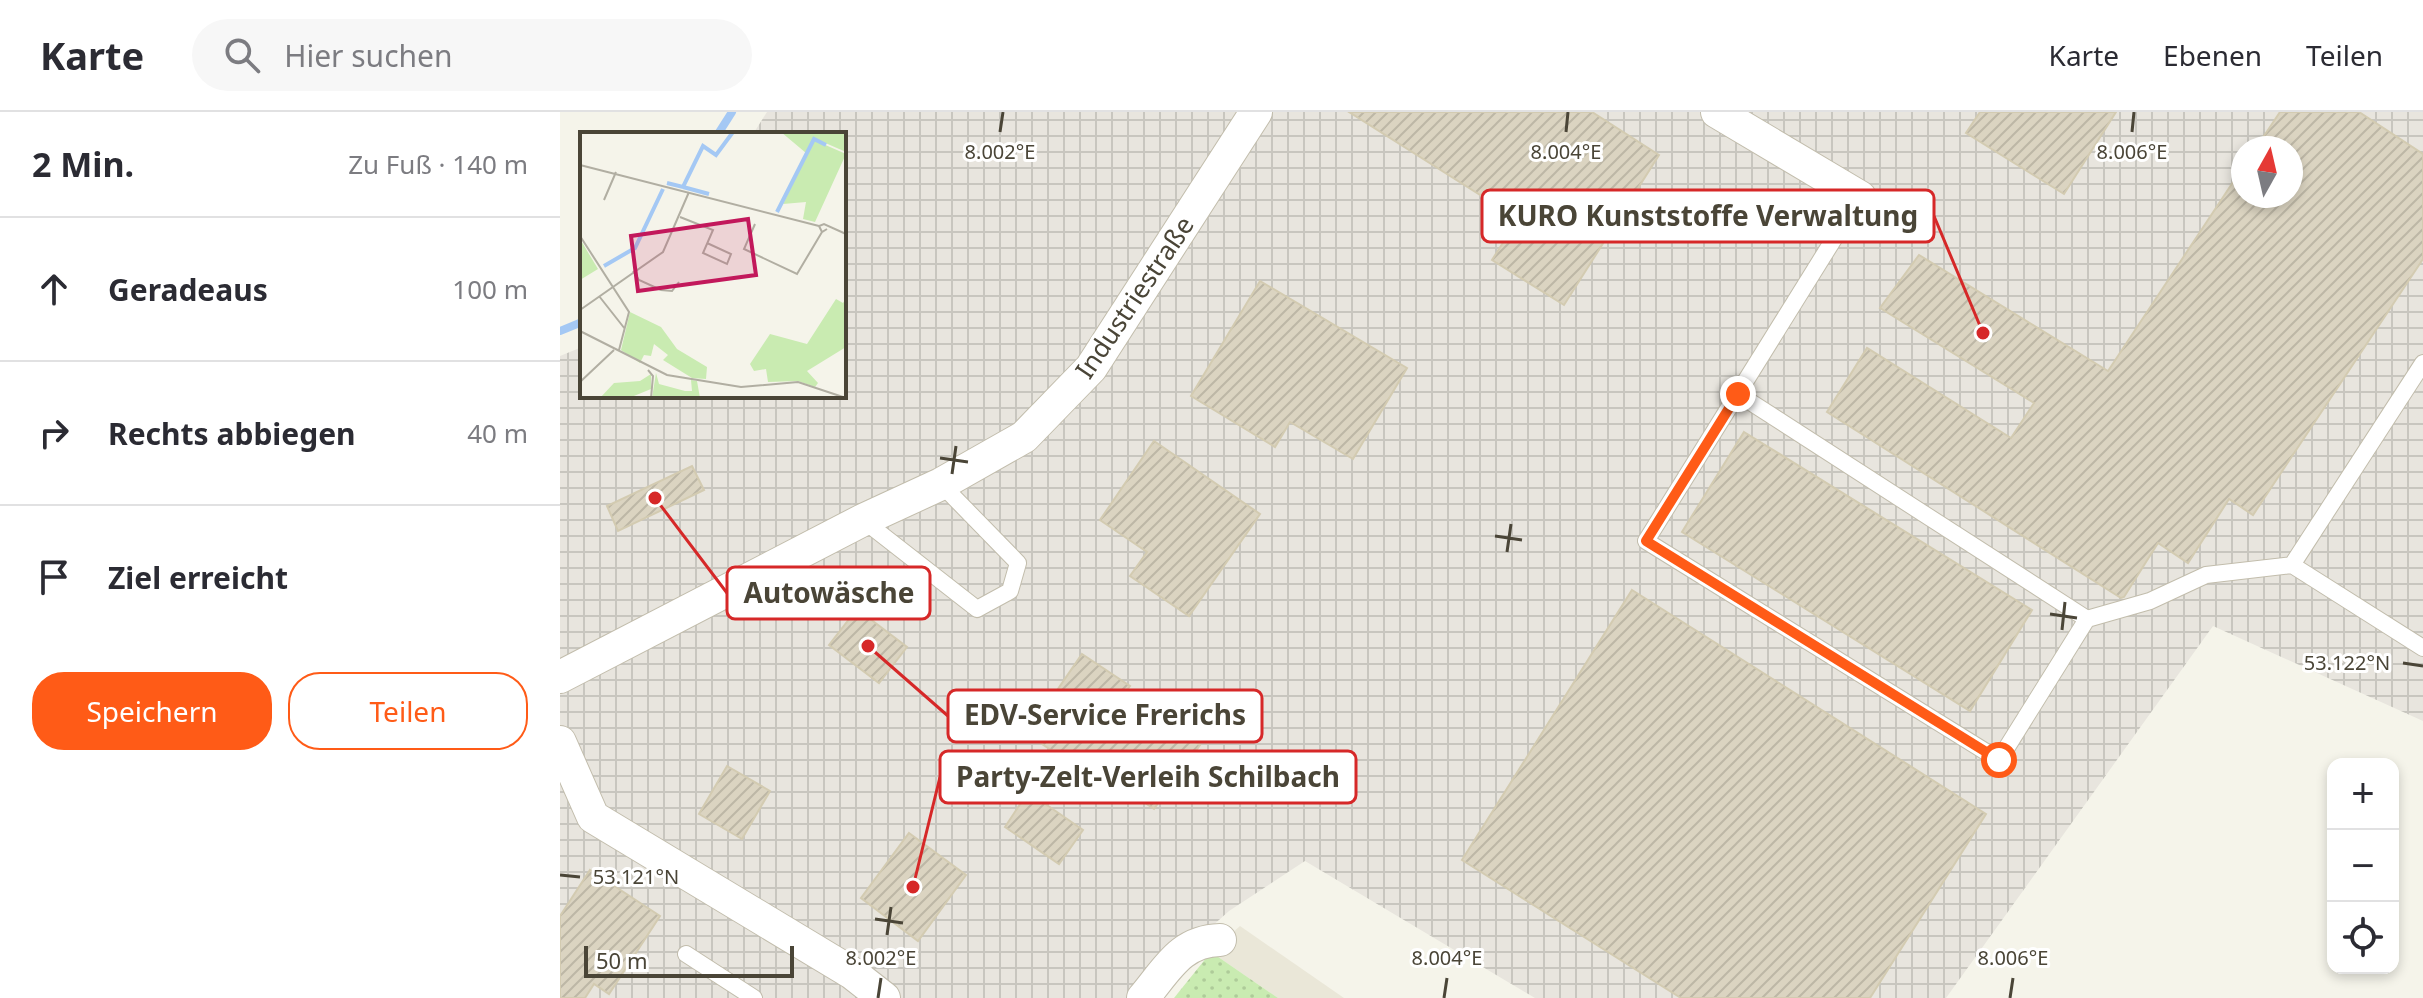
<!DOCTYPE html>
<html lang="de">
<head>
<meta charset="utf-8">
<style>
	body { margin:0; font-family:"Noto Sans",sans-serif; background:#f7f7f7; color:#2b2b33 }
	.controls { position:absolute; right:24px; bottom:24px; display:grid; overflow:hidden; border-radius:16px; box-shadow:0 4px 12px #0003 }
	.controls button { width:72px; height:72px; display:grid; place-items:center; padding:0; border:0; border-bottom:2px solid #e1e1e2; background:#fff; color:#2b2b33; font:40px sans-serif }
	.compass { position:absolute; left:1671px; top:24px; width:72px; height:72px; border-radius:50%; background:#fff; box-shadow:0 4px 12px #0003; rotate:8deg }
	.scale { position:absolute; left:24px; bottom:20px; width:210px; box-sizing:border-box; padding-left:8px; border:4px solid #4a4537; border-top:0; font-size:22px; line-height:28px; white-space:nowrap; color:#4a4537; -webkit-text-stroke:6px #fff; paint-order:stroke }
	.stop { position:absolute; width:24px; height:24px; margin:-18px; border:6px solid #ff5b17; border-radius:50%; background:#fff }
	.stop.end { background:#ff5b17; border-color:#fff; box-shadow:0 2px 8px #0008 }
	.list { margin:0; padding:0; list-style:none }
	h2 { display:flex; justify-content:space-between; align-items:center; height:104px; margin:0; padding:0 32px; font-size:34px }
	h2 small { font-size:26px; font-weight:400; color:#7c7c81 }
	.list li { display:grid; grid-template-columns:52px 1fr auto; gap:24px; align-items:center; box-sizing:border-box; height:144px; padding:0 32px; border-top:2px solid #e1e1e2 }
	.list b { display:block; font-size:30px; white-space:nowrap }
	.list em { font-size:26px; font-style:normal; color:#7c7c81 }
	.actions { display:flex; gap:16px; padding:24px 32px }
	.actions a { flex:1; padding:18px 0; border:2px solid #ff5b17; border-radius:32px; text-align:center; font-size:28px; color:#ff5b17 }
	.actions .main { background:#ff5b17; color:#fff }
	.icon { flex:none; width:44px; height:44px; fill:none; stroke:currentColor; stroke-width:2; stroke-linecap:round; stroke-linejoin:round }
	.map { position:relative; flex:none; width:1863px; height:886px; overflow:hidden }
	header { display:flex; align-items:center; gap:48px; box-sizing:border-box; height:112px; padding:0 40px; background:#fff; border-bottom:2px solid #e1e1e2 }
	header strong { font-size:38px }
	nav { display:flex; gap:44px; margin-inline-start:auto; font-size:28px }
	.search { width:560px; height:72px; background:#f7f7f7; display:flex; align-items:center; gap:20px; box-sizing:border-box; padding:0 28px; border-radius:44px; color:#7c7c81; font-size:30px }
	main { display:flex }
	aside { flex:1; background:#fff }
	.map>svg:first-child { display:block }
</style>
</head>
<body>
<header>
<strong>Karte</strong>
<div class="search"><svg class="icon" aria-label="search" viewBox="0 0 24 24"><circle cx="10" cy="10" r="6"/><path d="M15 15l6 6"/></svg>Hier suchen</div>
<nav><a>Karte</a><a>Ebenen</a><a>Teilen</a></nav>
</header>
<main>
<aside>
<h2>2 Min.<small>Zu Fuß · 140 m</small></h2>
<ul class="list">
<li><svg class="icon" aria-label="ahead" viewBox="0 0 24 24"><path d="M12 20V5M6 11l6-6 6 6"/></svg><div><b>Geradeaus</b></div><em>100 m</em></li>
<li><svg class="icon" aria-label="right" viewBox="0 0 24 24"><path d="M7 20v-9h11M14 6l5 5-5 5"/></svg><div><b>Rechts abbiegen</b></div><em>40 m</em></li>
<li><svg class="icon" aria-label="arrive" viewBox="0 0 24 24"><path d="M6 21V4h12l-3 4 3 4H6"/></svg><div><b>Ziel erreicht</b></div></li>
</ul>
<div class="actions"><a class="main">Speichern</a><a>Teilen</a></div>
</aside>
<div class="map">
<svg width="1863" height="886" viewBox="0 0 1863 886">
	<defs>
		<pattern id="industrial-grid" width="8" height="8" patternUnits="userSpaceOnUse" patternTransform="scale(2)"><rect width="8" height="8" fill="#e8e5de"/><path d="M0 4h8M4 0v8" fill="none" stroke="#c8c6bf"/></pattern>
		<pattern id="grass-dots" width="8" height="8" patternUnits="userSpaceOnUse" patternTransform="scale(2)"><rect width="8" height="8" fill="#c9ebb1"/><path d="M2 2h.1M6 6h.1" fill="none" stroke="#aecb99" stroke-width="1.8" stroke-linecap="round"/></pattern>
		<pattern id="building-hatch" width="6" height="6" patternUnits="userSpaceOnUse" patternTransform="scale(2)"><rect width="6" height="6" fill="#dbd4c1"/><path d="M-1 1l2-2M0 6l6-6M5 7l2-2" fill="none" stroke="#bdb7a6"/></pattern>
	</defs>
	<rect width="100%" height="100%" fill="#f5f4ea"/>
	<path fill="#eae7d8" d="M680,814L784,886H718L651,840Z"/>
	<path fill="url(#industrial-grid)" fill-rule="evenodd" d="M207,0H1863V609L1653,514L1386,886H975L745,749L669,799L572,886H0V244L22,235V284H284V22H193ZM1683,36H1731V84H1683Z"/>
	<path fill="url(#grass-dots)" d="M651,840L718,886H614Z"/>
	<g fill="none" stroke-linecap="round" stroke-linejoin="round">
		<path stroke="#a4c8f4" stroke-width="8" d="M158,22L172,0
			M0,219L22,210"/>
	</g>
	<path fill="url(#building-hatch)" stroke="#d3cbb1" stroke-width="2" d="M789,0H1032L1099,43L1004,193L932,148L958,107Z
		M1420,0H1556L1504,82L1406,21Z
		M1720,0H1799L1863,42V147L1693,403L1669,387L1628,451L1598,431L1564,485L1561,486L1267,300L1307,236L1451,326L1474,291L1320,196L1359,143L1548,259L1683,55V84H1731V36H1696Z
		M700,169L847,256L793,347L730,310L715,335L631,284Z
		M1184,320L1472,498L1410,599L1122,420Z
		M594,329L700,402L629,504L570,464L587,440L540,408Z
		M132,354L144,378L58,419L47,394Z
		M1072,478L1426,702L1310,886H1121L902,748Z
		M297,497L347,535L319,571L269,533Z
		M522,542L570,574L564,582L640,633L594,697L520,647L515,654L467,622Z
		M167,654L210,679L182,727L139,702Z
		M468,680L523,718L499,752L445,715Z
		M349,721L406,763L358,829L301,786Z
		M30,758L100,804L49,882L34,872L25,886H0V804Z"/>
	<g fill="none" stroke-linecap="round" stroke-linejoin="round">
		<g stroke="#c2bdac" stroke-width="18">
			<path id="lane" d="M1863,251L1732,453L1863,536
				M1178,282L1527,507L1439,648L1086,429L1300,85
				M303,408L417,497L450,479L458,451L381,372
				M1527,507L1590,489L1646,463L1732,453
				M126,842L194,886"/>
		</g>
		<g stroke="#c2bdac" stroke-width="34">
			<path id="street" d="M1157,0L1300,85
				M0,565L303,408L381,372L464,325L531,256L696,0
				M0,630L33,705L292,861L324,886
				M583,886C607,858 620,829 660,828"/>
		</g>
		<use href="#lane" stroke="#fff" stroke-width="16"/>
		<use href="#street" stroke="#fff" stroke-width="32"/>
	</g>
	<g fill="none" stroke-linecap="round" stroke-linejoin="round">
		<path stroke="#ff5b17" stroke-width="10" d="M1178,282L1086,429L1439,648"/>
	</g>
	<path fill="none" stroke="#4a4537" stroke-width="3" d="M440,20L443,0M1006,20L1008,0M1572,20L1574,0M380,346L408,350M392,362L396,334M935,424L962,428M947,440L951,412M1490,502L1517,506M1502,518L1505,490M1843,551L1863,554M0,763L20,765M315,807L343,811M327,823L331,795M318,886L321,866M884,886L887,866M1450,886L1453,866"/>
	<g text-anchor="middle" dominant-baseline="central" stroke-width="6" stroke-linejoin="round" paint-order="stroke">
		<g font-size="26" fill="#4a4537" stroke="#fff">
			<text transform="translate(574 185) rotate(-56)">Industriestraße</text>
		</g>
	</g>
	<g transform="translate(20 20)">
		<rect width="266" height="266" fill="#f5f4ea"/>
		<path d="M201,0H266V20L234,6L226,21ZM234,8L266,22L235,90L223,87L226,70L203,72ZM0,107L18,137L0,148ZM266,166V215L227,239L238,251L235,255L218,249L188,250L186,237L174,239L170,232L190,202L227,212L256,167L263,171ZM50,180L81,195L97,217L127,235L126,247L112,246L83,228L88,223L74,212L71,224L64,223L60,231L41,218ZM76,241L79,252L105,259H112L111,248L117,249L120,266H72ZM71,242V257L49,266H20L34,251L60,249Z" fill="#c9ebb1"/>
		<path fill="none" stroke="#a4c8f4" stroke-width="4" d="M87,51L103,55L123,14L136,23L153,0M103,55L129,62M197,80L234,7L246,13M24,134L55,116L83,57"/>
		<path fill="none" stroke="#b1aea2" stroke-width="2" d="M0,33L239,94M24,68L36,40M100,85L133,98L123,121L147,132L151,122L127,111M175,92L164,117L217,142L242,100M247,97L242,100L239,94L244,92L266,102M0,104L49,180L39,218M53,139L59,148L81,158L92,159L99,150M19,164L45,197M0,178L83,120L109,60M0,199L87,243L161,255L218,250L266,266M68,238L73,244L71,266M0,250L34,218"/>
		<path fill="#c2185b" fill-opacity="0.15" stroke="#c2185b" stroke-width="4" d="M168,87L176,143L58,159L51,104Z"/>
		<rect width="266" height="266" fill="none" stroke="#4a4537" stroke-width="4"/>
	</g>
	<g font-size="20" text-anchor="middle" fill="#4a4537" stroke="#fff" stroke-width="6" stroke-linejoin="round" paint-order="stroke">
		<text x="440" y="47">8.002°E</text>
		<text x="1006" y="47">8.004°E</text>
		<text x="1572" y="47">8.006°E</text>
		<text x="1787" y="558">53.122°N</text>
		<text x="76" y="772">53.121°N</text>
		<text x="321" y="853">8.002°E</text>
		<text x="887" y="853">8.004°E</text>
		<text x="1453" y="853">8.006°E</text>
	</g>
	<path fill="none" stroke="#d62828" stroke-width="3" d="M1423 221L1374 104M95 386L167 481M308 534L388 604M353 775L380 665"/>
	<g fill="#d62828" stroke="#fff" stroke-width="3">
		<circle cx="1423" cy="221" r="8"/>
		<circle cx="95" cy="386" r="8"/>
		<circle cx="308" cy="534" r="8"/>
		<circle cx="353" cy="775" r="8"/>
	</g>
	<g fill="#fff" stroke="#d62828" stroke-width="3">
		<rect x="922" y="78" width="452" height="52" rx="8"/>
		<rect x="167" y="455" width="203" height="52" rx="8"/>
		<rect x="388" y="578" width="314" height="52" rx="8"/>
		<rect x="380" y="639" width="416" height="52" rx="8"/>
	</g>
	<g font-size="28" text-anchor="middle" font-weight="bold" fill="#4a4537">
		<text x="1148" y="114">KURO Kunststoffe Verwaltung</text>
		<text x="269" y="491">Autowäsche</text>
		<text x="545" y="613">EDV-Service Frerichs</text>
		<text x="588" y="675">Party-Zelt-Verleih Schilbach</text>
	</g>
</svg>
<div class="controls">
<button>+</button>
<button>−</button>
<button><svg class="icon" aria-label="locate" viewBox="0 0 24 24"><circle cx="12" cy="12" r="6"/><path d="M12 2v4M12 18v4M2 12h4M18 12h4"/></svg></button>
</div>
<svg class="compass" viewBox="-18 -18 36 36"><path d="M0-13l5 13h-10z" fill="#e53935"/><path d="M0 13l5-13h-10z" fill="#7c7c81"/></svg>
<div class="scale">50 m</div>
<div class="stop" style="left:1439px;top:648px"></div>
<div class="stop end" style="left:1178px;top:282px"></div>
</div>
</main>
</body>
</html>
